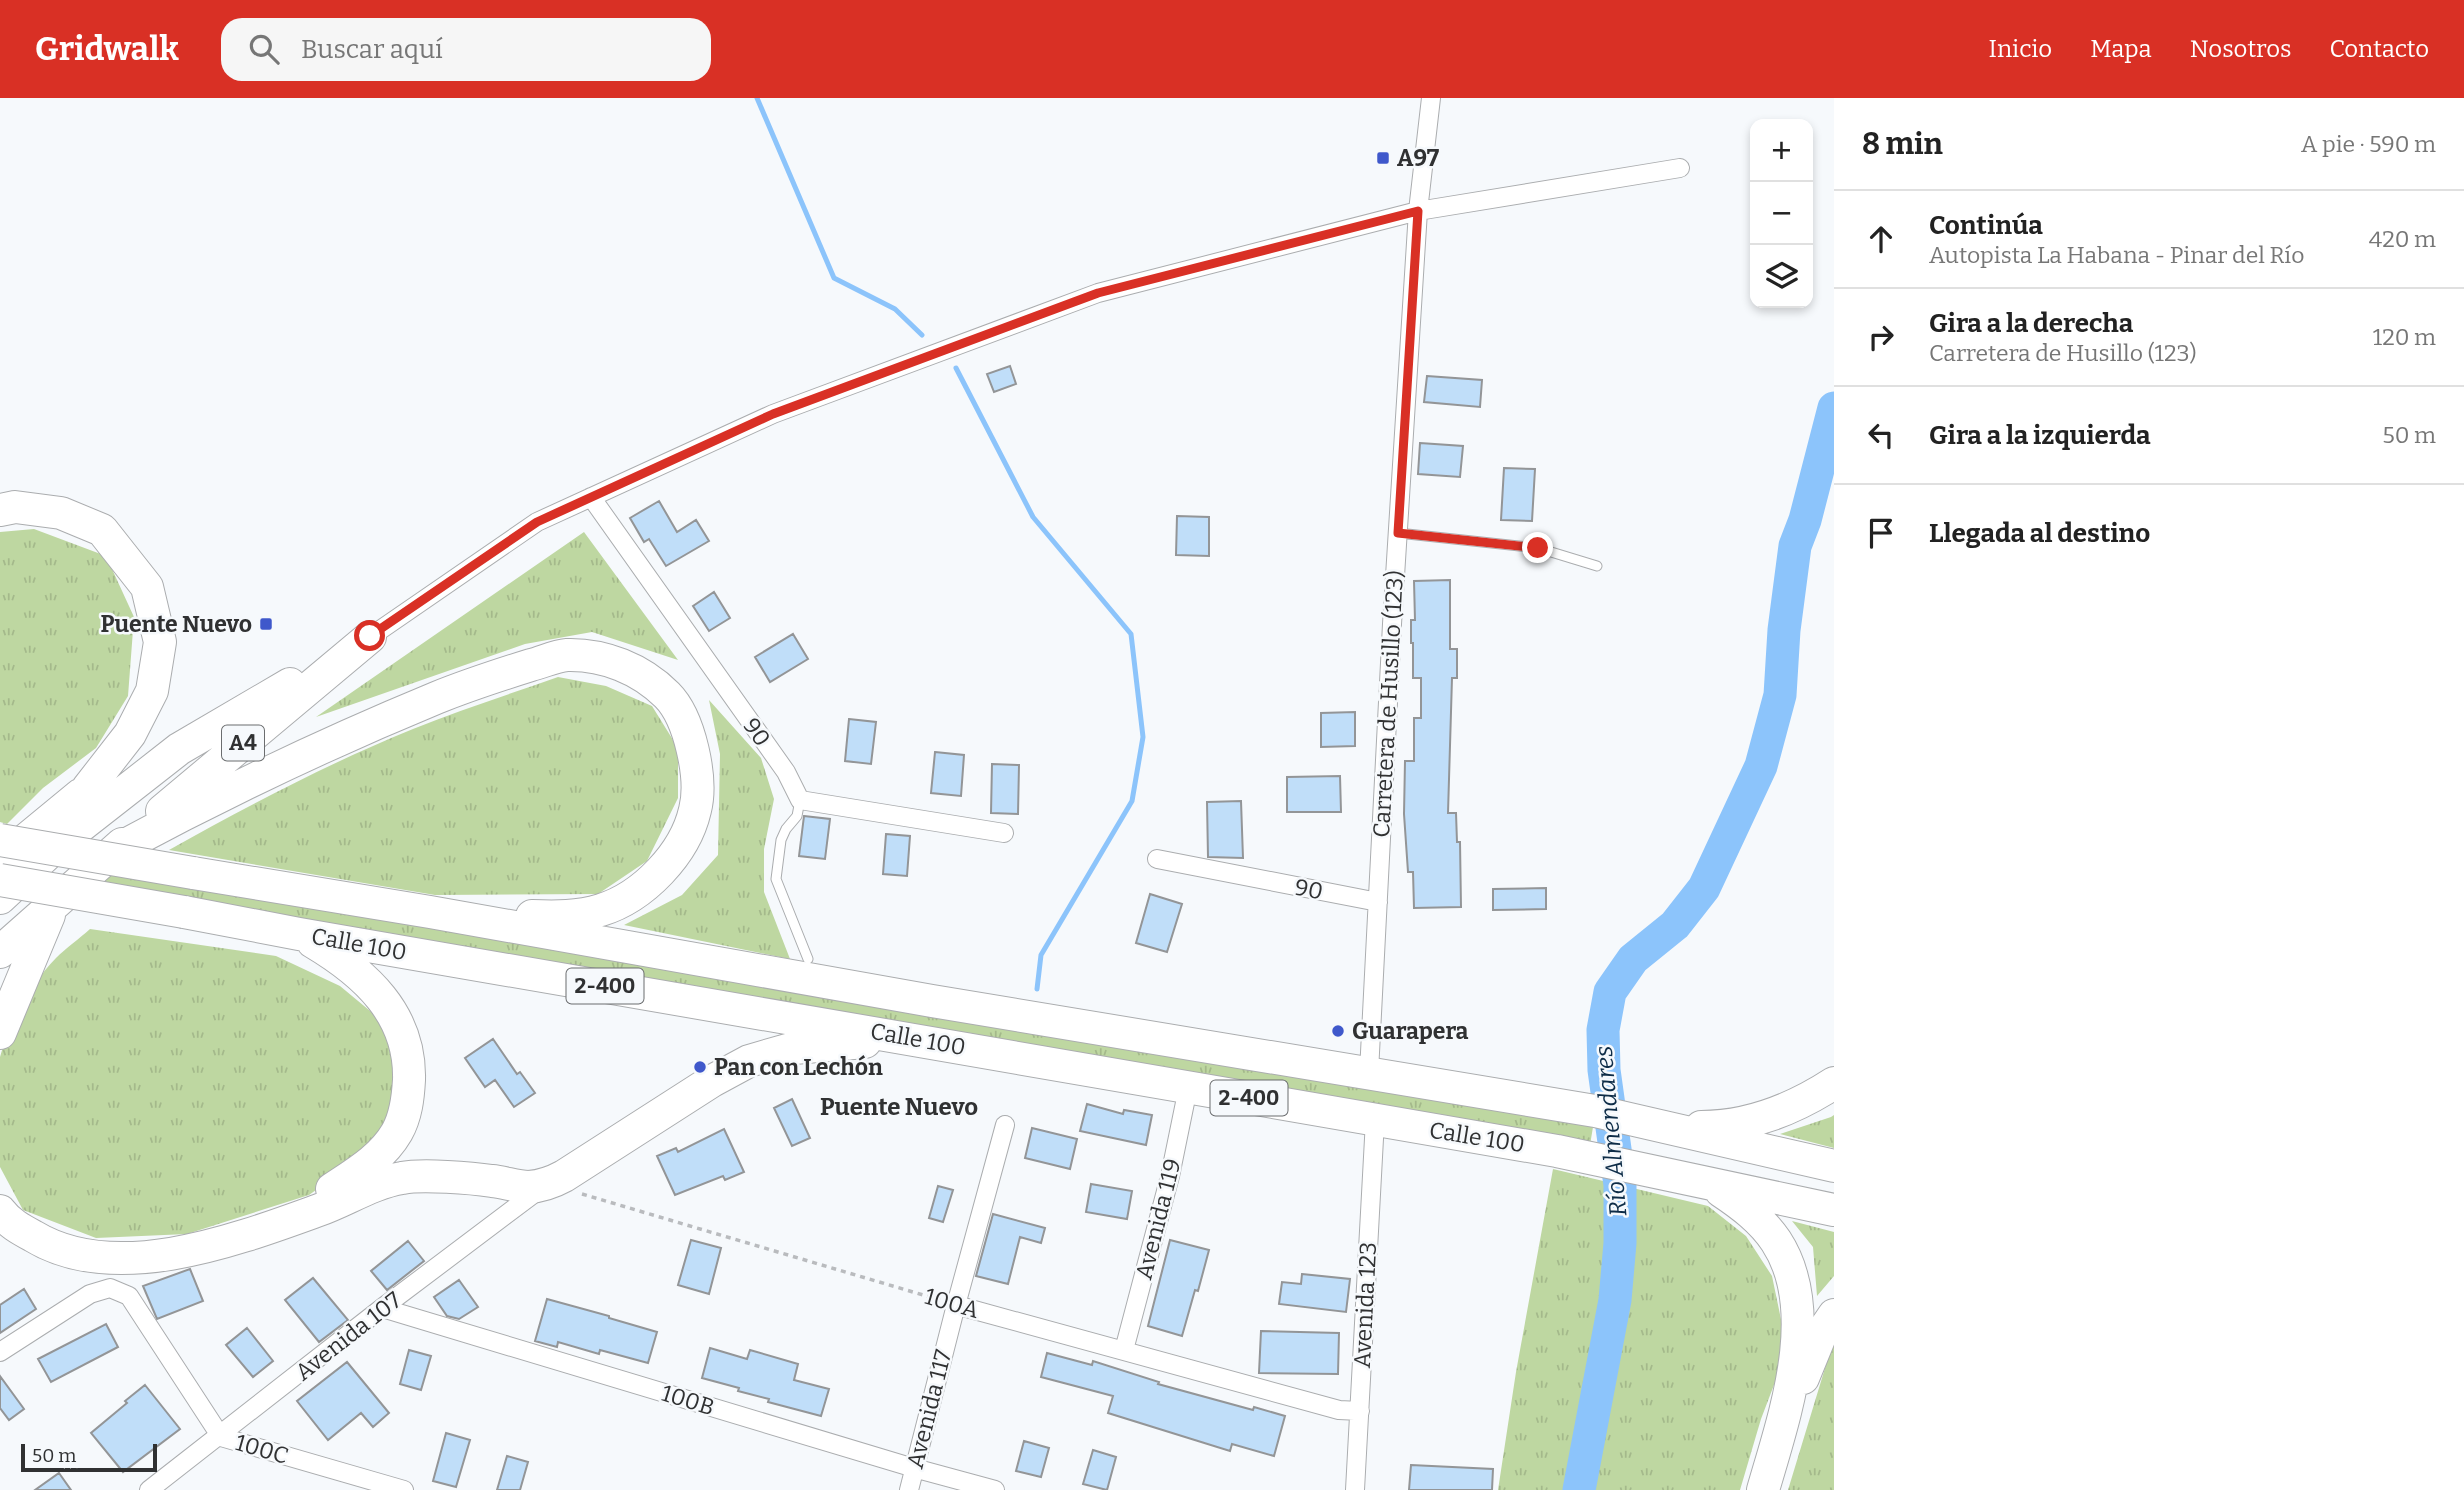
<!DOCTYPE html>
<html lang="es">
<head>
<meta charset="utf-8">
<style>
	body { margin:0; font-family:Bitter,serif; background:#f6f6f6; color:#222 }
	.controls { position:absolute; right:21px; top:21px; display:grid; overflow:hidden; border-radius:14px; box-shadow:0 4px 10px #0003 }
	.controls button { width:63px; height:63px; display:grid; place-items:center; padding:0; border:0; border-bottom:2px solid #e0e0e0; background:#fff; color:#222; font:35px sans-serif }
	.scale { position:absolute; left:21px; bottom:18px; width:136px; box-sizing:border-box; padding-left:7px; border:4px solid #303132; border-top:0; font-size:19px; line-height:24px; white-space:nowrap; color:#303132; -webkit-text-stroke:5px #f6f9fc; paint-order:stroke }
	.stop { position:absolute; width:21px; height:21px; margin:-16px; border:5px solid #d93025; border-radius:50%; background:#fff }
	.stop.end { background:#d93025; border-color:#fff; box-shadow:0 2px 7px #0008 }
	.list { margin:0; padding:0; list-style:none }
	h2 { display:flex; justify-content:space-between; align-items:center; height:91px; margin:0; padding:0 28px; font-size:30px }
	h2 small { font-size:23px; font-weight:400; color:#767676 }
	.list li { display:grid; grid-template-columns:46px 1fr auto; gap:21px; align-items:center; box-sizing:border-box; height:98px; padding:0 28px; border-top:2px solid #e0e0e0 }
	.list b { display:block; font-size:26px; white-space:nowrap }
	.list p { margin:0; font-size:23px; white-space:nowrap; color:#767676 }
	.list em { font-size:23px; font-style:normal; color:#767676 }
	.icon { flex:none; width:38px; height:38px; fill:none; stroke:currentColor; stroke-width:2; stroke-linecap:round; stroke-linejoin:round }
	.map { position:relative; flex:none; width:1834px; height:1392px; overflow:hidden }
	header { display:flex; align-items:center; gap:42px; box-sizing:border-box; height:98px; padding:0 35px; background:#d93025; color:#fff }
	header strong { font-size:33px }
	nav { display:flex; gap:38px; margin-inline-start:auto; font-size:24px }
	.search { width:490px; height:63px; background:#f6f6f6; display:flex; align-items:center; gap:18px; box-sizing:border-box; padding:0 24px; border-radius:21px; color:#767676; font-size:26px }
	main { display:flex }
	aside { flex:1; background:#fff }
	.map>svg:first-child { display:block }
</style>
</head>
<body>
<header>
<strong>Gridwalk</strong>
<div class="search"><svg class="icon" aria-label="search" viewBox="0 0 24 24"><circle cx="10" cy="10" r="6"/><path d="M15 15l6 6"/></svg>Buscar aquí</div>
<nav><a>Inicio</a><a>Mapa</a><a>Nosotros</a><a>Contacto</a></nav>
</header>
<main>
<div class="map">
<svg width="1834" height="1392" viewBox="0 0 1834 1392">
	<defs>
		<pattern id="grass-tufts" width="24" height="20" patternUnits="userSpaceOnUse" patternTransform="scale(1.75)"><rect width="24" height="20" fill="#bed7a1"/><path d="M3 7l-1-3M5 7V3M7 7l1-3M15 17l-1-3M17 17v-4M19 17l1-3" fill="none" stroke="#a4b98b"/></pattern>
	</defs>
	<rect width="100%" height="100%" fill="#f6f9fc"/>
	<path fill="url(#grass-tufts)" d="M34,431L106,458L134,519L128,598L96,650L43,690L7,726L0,724V434Z
		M584,434L678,562L592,534L525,546L316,619Z
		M558,579L606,588L652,608L678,650V700L647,763L598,796L435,797L169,752C248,708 329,665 413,631C460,612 510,596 558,579Z
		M709,602L761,660L774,701L764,751V794L790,861L624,827L682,797L718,757L720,656Z
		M112,772L1594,1023L1590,1047L96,787Z
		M90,831L276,858L340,888L381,922L395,960L396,997L385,1031L348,1069L309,1097L187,1136L96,1140L23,1112L0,1069V959C9,927 32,884 56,860C66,850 79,841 90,831Z
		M1834,1017V1050L1780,1036L1831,1019Z
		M1553,1071L1708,1108L1746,1138L1772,1178L1783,1231L1777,1279L1761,1321L1740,1392H1498L1516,1274Z
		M1792,1123L1834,1134V1178L1817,1198L1813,1149Z
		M1834,1248V1392H1788L1829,1257Z"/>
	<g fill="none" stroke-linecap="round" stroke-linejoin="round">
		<path stroke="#8cc4fb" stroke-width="5" d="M757,0L834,180L895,211L922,237
			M956,270L1033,419L1131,536L1143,639L1132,703L1041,857L1037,891"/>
		<path stroke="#8cc4fb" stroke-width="33" d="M1579,1392L1615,1202L1620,1145V1087L1604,972L1603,932L1610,894L1633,861L1675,827L1704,790L1761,668L1780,597L1784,532L1795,448L1805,422L1834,310"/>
	</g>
	<path fill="#c0def9" stroke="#939597" stroke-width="2" d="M1010,268L1016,286L994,294L987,276Z
		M1427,278L1482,282L1480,309L1424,304Z
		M1420,345L1463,348L1460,379L1418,376Z
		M1504,370L1535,371L1532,423L1501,422Z
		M659,403L677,434L696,422L709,443L666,468L649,441L644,444L630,420Z
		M1177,418L1209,419V458L1176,457Z
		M1450,482V551H1457V580H1452L1448,715H1456L1457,744H1460L1461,809L1414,810L1413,774H1408L1404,716L1405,663H1414V620H1421V580H1413V545H1411V522H1415L1414,483Z
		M714,494L730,520L709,533L693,508Z
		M793,536L808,561L770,584L755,559Z
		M1355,614V648L1321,649V615Z
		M849,621L876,624L871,666L845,663Z
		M935,654L964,657L961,698L931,695Z
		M992,666L1019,667L1018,716L991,715Z
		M1340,678L1341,714H1287V679Z
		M1241,703L1243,760L1208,759L1207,704Z
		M804,718L830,721L825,761L799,758Z
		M886,736L910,738L907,778L883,776Z
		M1546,790V811L1493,812V791Z
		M1150,796L1182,806L1167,854L1136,845Z
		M493,941L517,976L520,974L535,995L514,1009L495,982L485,989L465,960Z
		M792,1001L810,1040L792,1048L774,1010Z
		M1087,1006L1123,1016L1124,1012L1152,1017L1146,1047L1080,1033Z
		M1032,1030L1077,1041L1070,1071L1025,1060Z
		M724,1031L744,1074L725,1082L723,1078L675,1097L657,1058L676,1050L678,1054Z
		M1091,1086L1132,1093L1127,1121L1086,1114Z
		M938,1088L953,1092L943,1124L929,1120Z
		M993,1116L1045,1130L1041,1145L1020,1139L1008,1186L976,1178Z
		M691,1142L721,1150L709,1196L678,1187Z
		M1170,1142L1209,1152L1198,1193L1195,1192L1182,1238L1148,1228Z
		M408,1143L424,1163L387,1192L371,1173Z
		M190,1171L203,1203L157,1221L143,1188Z
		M1302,1176L1350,1181L1346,1214L1279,1206L1282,1184L1301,1186Z
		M313,1180L348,1222L319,1244L285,1202Z
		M459,1182L478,1209L459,1221L447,1218L434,1199Z
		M24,1191L36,1211L0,1235V1207Z
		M547,1201L609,1218V1220L657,1234L648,1265L600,1252L599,1256L558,1244L557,1249L535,1243Z
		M106,1226L118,1249L51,1284L38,1261Z
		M247,1230L273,1263L253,1279L226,1247Z
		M1261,1233L1339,1235L1338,1276L1259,1275Z
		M710,1250L747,1261L750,1252L798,1266L794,1282L829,1291L821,1318L768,1304L769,1301L738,1293L739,1290L702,1280Z
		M409,1252L431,1258L421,1292L400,1286Z
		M1047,1255L1092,1267L1093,1263L1159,1284L1158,1286L1253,1312L1254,1309L1285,1318L1274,1358L1232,1346L1230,1353L1108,1315L1113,1298L1041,1279Z
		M347,1264L389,1315L373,1329L361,1315L328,1342L297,1303Z
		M0,1278L24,1311L9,1322L0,1310Z
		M145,1287L180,1331L123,1374L91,1335L127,1305L125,1303Z
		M446,1335L470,1342L456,1389L433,1383Z
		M1024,1343L1049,1350L1041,1379L1016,1373Z
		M1093,1352L1116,1359L1107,1392L1083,1386Z
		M507,1358L528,1364L520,1392H497Z
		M1411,1367L1493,1371L1492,1392H1409Z
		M59,1375L71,1392H35Z"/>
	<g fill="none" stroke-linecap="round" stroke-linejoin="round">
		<g stroke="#abadaf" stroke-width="11">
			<path id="lane" d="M1398,435L1538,450L1597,468
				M800,702L797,718L786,731L781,742L776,781L808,861"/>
		</g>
		<g stroke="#abadaf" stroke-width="20">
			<path id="street" d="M591,399L786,674L800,702L1004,735
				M370,539L537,424L773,316L1098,195L1418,113L1680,70
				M1157,761L1378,804
				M1369,974L1392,526L1418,113L1431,0
				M956,1207L1339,1312L1360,1313
				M382,1210L914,1370L995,1392
				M1124,1252L1170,1078L1188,990
				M0,1254L90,1196L110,1190L129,1198L221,1339L404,1392
				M149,1392L382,1210L540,1091
				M909,1392L956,1207L1005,1027
				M1355,1392L1375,1022"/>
		</g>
		<g stroke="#abadaf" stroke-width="34">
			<path id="highway" d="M0,412L15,409L61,415L102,432L147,489L160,544L152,593L130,636L88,690L59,745
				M162,713L370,539
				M116,752C220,696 327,645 436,600C468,587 499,577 531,567C543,564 555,558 567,557C604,556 641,571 667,597C690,620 703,681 695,712C685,756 643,799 601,812C578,819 556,819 532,818
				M0,763L80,697
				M193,775L430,814L932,903L1595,1013L1834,1068
				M0,800L59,745L179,651L290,586
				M184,814L299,836L1557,1053L1834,1112
				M313,844C365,875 411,916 409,982C408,1000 406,1018 397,1034C382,1060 356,1075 332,1091
				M0,854L122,746
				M0,935L49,817
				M1701,1029C1750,1029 1794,1011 1834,985
				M1721,1093C1742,1107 1762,1122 1776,1143C1822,1213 1784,1319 1763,1392
				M0,1113C9,1125 20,1131 33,1138C115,1188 236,1142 319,1112C347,1102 372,1085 402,1080C422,1076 472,1080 492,1083C504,1084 517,1089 529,1089C542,1088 553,1084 564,1078L712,983L749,963L794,950L865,944
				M1803,1280L1821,1236L1834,1217"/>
		</g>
		<path stroke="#b9bbbe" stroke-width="3.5" stroke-dasharray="5 5" stroke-linecap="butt" d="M582,1096L940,1202"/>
		<use href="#lane" stroke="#fff" stroke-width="9"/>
		<use href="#street" stroke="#fff" stroke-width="18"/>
		<use href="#highway" stroke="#fff" stroke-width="32"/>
		<g stroke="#abadaf" stroke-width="34" stroke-linecap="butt">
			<path id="highway-bridge" d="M0,742L193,775
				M0,782L184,814"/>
		</g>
		<use href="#highway-bridge" stroke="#fff" stroke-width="32"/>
	</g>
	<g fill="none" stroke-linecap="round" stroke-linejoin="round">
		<path stroke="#d93025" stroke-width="9" d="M370,538L537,424L773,316L1098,195L1418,113L1398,435L1538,450"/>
	</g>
	<g fill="#3f58cb" stroke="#f6f9fc" stroke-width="2.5">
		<rect x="1376" y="53" width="14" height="14" rx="3.5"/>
		<rect x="259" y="519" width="14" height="14" rx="3.5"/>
		<circle cx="1338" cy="933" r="7"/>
		<circle cx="700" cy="969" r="7"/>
	</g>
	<g text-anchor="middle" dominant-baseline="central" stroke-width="5" stroke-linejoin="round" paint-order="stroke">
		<g fill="#f6f9fc" stroke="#6b6d6f" stroke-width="2">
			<rect x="222" y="627.5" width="42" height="35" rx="5"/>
			<rect x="566.5" y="870.5" width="77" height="35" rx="5"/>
			<rect x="1210.5" y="982.5" width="77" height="35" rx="5"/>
		</g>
		<g font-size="21" font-weight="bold" fill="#303132">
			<text x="243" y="645">A4</text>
			<text x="605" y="888">2-400</text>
			<text x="1249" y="1000">2-400</text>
		</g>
		<g font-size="23" font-weight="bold" fill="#303132" stroke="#f6f9fc" text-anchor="start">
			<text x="1397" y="60">A97</text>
			<text x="252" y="526" text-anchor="end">Puente Nuevo</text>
			<text x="1352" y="933">Guarapera</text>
			<text x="714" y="969">Pan con Lechón</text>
		</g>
		<g font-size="23" fill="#303132" stroke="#f6f9fc">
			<text transform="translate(1388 606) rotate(-87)">Carretera de Husillo (123)</text>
			<text transform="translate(757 634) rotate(55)">90</text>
			<text transform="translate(1309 791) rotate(11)">90</text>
			<text transform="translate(359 846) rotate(10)">Calle 100</text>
			<text transform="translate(918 941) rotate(10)">Calle 100</text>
			<text transform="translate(1477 1039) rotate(9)">Calle 100</text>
			<text transform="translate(1158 1121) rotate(-76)">Avenida 119</text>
			<text transform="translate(952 1205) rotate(16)">100A</text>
			<text transform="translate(1365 1207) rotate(-87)">Avenida 123</text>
			<text transform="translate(348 1238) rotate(-38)">Avenida 107</text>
			<text transform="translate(688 1302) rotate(17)">100B</text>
			<text transform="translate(929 1311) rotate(-76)">Avenida 117</text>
			<text transform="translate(262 1351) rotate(16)">100C</text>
		</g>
		<g font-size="24" font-weight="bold" fill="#303132" stroke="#f6f9fc">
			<text x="899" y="1009">Puente Nuevo</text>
		</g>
		<g font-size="24" font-style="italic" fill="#0d2c47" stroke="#f6f9fc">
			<text transform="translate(1611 1033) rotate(-95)">Río Almendares</text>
		</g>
	</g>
</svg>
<div class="controls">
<button>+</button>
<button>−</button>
<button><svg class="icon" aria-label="layers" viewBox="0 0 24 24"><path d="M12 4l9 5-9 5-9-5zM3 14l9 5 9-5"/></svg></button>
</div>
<div class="scale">50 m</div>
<div class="stop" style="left:370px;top:538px"></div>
<div class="stop end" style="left:1538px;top:450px"></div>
</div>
<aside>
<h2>8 min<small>A pie · 590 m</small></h2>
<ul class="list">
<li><svg class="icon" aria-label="ahead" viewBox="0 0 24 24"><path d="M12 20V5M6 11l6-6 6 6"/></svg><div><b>Continúa</b><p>Autopista La Habana - Pinar del Río</p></div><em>420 m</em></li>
<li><svg class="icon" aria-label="right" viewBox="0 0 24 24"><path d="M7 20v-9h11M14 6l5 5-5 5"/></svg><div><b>Gira a la derecha</b><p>Carretera de Husillo (123)</p></div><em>120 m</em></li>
<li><svg class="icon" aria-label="left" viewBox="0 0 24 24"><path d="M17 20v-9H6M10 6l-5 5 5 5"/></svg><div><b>Gira a la izquierda</b></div><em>50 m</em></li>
<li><svg class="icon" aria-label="arrive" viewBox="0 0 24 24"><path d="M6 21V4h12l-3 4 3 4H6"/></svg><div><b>Llegada al destino</b></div></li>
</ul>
</aside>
</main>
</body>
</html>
